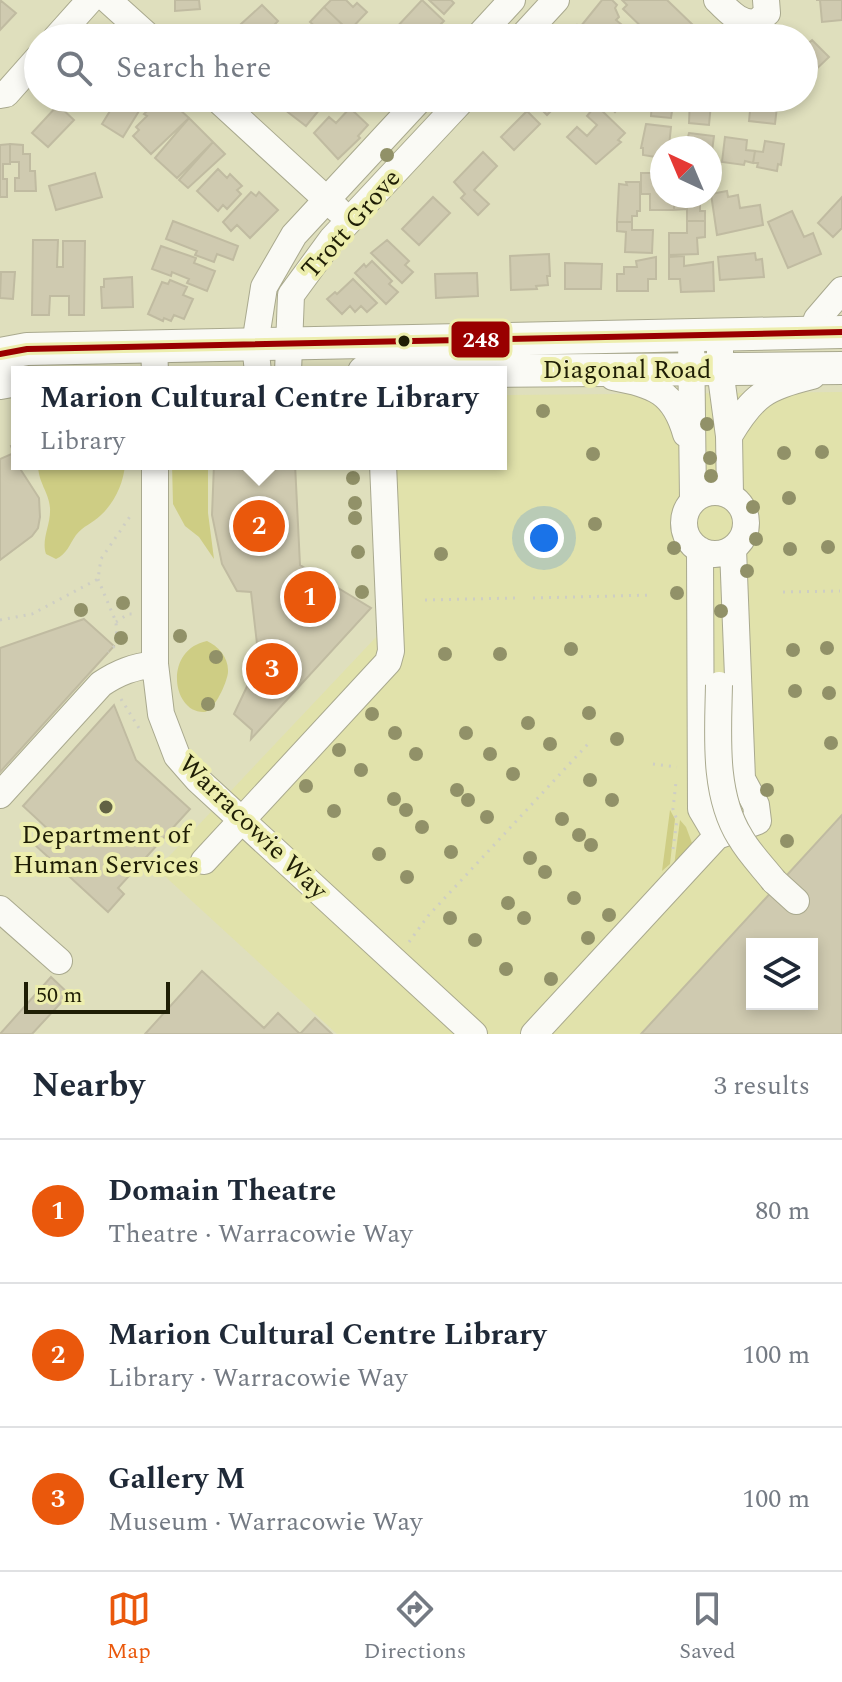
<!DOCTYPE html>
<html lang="en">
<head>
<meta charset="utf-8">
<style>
	body { margin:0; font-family:Spectral,serif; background:#f2f2f3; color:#1f2937 }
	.controls { position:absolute; right:24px; bottom:24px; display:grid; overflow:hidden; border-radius:0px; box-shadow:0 4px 12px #0003 }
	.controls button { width:72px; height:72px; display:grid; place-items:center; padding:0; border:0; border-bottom:2px solid #e0e1e3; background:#fff; color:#1f2937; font:40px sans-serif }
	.compass { position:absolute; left:650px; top:136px; width:72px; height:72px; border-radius:50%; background:#fff; box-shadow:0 4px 12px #0003; rotate:316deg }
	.scale { position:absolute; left:24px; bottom:20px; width:146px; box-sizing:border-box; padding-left:8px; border:4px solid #1f1e05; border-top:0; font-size:22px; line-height:28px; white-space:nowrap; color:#1f1e05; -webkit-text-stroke:6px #edeeae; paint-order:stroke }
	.you { position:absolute; left:544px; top:538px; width:28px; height:28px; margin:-20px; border:6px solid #fff; border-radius:50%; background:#1a73e8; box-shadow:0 0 0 12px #1a73e833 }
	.badge { display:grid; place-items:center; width:52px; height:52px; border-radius:50%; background:#ea580c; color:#fff; font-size:26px; font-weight:700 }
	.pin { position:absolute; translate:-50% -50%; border:4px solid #fff; box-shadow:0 2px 8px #0006 }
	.popup { position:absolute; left:11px; top:366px; width:496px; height:104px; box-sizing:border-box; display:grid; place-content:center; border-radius:0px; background:#fff; filter:drop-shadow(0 2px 6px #0005); font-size:26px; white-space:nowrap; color:#747a83 }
	.popup b { font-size:30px; color:#1f2937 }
	.popup::after { content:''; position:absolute; left:50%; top:100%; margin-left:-16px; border:16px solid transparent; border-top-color:#fff }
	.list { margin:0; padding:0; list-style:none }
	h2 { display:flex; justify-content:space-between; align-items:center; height:104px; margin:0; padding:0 32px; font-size:34px }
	h2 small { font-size:26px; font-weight:400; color:#747a83 }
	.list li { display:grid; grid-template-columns:52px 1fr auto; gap:24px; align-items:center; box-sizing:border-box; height:144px; padding:0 32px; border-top:2px solid #e0e1e3 }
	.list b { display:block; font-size:30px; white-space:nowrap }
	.list p { margin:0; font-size:26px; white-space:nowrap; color:#747a83 }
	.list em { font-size:26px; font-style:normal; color:#747a83 }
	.icon { flex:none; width:44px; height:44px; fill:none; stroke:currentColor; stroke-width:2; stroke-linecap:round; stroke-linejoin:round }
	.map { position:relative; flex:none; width:842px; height:1034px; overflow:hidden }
	.search { position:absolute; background:#fff; box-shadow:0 4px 12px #0003; left:24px; right:24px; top:24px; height:88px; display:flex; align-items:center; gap:20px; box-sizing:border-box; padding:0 28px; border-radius:44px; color:#747a83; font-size:30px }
	.sheet { height:536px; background:#fff }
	nav { display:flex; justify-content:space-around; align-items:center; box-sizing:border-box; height:112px; border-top:2px solid #e0e1e3; background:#fff; font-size:22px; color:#747a83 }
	nav a { display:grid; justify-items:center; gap:4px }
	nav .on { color:#ea580c }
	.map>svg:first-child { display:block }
</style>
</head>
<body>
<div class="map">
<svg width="842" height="1034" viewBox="0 0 842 1034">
	<rect width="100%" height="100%" fill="#dfdfbd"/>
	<path fill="#e1e2ab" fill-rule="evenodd" d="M842,392V1034H337L157,869L378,635L375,464H501V395ZM752,944H812V1004H752Z"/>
	<path fill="#cecd84" d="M38,464H125C124,482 115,502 101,515C93,523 83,526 76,535C69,545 67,554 56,559L46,554C41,539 51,525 50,508C49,492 38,483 38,464Z
		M172,464H208V513L214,559L199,537L185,526L173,504Z
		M207,641C218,646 228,657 228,670C229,679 214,712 204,712C172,713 163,650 207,641Z
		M670,810L675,819L670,864L662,871Z
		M680,820L686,827L692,843L674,866Z"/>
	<path fill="#cfcab0" stroke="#c0bba1" stroke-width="2" fill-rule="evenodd" d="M0,0L16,13L0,30Z
		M175,0H199L200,9L175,11Z
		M331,0H346L353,7L357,3L367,12L349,31L324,7Z
		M422,0L444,21L431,34L425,28L416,38H405L395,29Z
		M429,0H451L454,3L444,14Z
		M602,0H612L617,5L615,8L619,17L616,20L622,25L620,28L626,38H594L581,26Z
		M622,0H667L694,26L682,38H653L623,9L627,5Z
		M816,0H842V20L822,22L820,0Z
		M262,5L278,21L262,38H217L225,29L230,34Z
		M324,7L349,31L341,38H321L315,32L318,29L310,22Z
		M577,25L591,38H570L568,34Z
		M277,27L289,38H267Z
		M812,40L829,57L804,81V47Z
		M118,98H147L123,137L102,124Z
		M160,98H167L189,118L151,154L133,136L139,130L136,127L147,116L144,114Z
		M272,98H292L283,108Z
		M297,98H329L306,126L285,110Z
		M541,98H564L547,115L537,105L543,100Z
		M600,98H624L627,100L615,112Z
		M649,98H674L671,118L651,116L652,102H649Z
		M690,98H717V104H711L709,125L689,123Z
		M766,98H778L775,124L749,121L751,101L766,102Z
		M58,105L74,120L48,147L32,133Z
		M596,105L625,133L618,140L621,142L596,164L567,137L577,127L587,136L597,125L587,116Z
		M350,108L368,125L358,136L360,138L338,159L314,133L329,117L336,123Z
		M527,111L540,124L514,150L501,137Z
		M189,118L213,142L177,178L155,158Z
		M646,124L671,127L669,146L677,148H662V158L643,155V148H641Z
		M689,133L714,136L710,166V148H685Z
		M725,137L747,140L746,150L755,151L753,163L745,161L744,165L722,162Z
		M765,141L784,144L781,165L778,164L777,171L757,167L758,163H753L755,151L763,152Z
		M213,142L225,154L188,188L179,180Z
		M10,144V164H3V179H7V197H0V145Z
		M10,144L23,145V154H30V171H35L36,191H15V178H19V162H10Z
		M483,152L497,166L474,190L489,204L478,215L461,198L465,194L454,182Z
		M218,169L227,178L230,174L242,186L237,190L241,194L227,209L223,205L218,211L197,191Z
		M95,173L102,197L56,210L49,186Z
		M641,173H653V182H662V196H674V210H650V194H641Z
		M626,182H640V211H637V216H632V222H617L619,184L627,185Z
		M727,191L728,197L738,195L740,208L760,205L763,225L717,235L711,194Z
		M251,192L256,196L259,192L278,210L250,238L237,225L231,231L223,222Z
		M674,196H700V211H705V221H687V209L674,210Z
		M433,197L450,213L419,245L402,229Z
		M842,197V228L833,237L818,223Z
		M792,211L804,237L813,233L821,254L788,268L768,222Z
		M173,221L238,246L233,260L217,254L214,262L195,255L197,251L166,239Z
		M687,221H705V237L697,238L698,254L669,255V233H687Z
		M617,222H632V230H653L652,253L625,252L626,232L617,231Z
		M33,240H58L57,267H63V241H85L84,315H69V296H50L49,315H32Z
		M387,240L409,261L405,265L413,272L402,283L371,253Z
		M161,246L196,258L194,263L215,271L207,291L187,283L189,279L172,272L171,276L152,269Z
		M755,253L756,260L762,259L764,277L720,280L718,257Z
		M549,254L550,276H547L548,285L536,286L537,289L511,290L510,256Z
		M684,256V266L713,262L714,291L681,292L680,279H669V257Z
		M656,257V279H648V291H617V274H624V267H637L636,261Z
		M372,261L392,281L389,284L398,292L386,304L355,273L364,264L366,267Z
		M565,263L602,264L601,289H565Z
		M1,272H15L13,299L0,298Z
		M477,273L478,296L436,298L435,274Z
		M132,277L133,307L102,308L101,287H104V279Z
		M353,279L377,303L367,312L361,306L355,312L350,306L342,314L327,299L335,292L337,294Z
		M170,280L187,287L183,295L193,299L184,319L174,315L171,321L164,318L163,321L148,314L162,282L168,284Z
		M17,443V464L39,498L40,517L38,528L32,536L0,560V459L14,453L11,446Z
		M214,464H295L300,565L371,608L251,739L252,730L234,714L259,661L251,592L237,591L222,564L212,515Z
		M84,619L114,646L0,772V648Z
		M114,705L136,760L190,809L118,888L124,894L108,912L35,845L49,830L23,806Z
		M842,815V1034H641ZM752,944H812V1004H752Z
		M202,971L264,1028L278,1013L300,1034L315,1018L332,1034H145Z
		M51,977L69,994L32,1034H0Z"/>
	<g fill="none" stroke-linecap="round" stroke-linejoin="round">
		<g stroke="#a9a98e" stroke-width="28">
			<path id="minor" d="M108,0L150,38
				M717,0C729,11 739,24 756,23L767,13L766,0
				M56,38L90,0
				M477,38L512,0
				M521,38L556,0
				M0,95L6,94L38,58
				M216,98L338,210
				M812,332L817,319L842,290
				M691,334L693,500
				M154,346L155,372
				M720,349V369L729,436L730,495
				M258,372L255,344L264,287L294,235L421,98
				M288,372L291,295L332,239L464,98
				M613,377C654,385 674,391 686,434
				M729,436C754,394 765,388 812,376
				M155,464V664L161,714L177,756L198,780L474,1034
				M684 523a31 31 0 1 1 62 0a31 31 0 1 1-62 0Z
				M700,550L701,809L717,836
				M0,795L101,684C119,672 133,667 155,664
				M204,861L388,662L391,651L383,464
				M774,881L796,901
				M0,909L59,961
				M534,1034L717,836L758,821L756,805L742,779L733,549"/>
		</g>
		<g stroke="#a9a98e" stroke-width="34">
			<path id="major" d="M0,354L27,349L842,332
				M364,372L842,368
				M0,383L17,380"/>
		</g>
		<path stroke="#cecec4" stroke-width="3" stroke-dasharray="2 6" stroke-linecap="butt" d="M98,579L116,622L117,644L108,652
			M783,592L840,591
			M533,598L652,595
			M425,600L515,598
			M0,620L32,614L98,579L101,559L131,515
			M116,622L128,614H134
			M121,699L142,733
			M653,764L677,767
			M673,849L677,820L673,809L676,782
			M409,942L428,916L588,744"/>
		<use href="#minor" stroke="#fafaf5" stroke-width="26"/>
		<use href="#major" stroke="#fafaf5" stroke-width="32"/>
		<g stroke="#a9a98e" stroke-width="28" stroke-linecap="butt">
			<path id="minor-bridge" d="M719,685C718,734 713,794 740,837C749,853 763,867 774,881"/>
		</g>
		<use href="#minor-bridge" stroke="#fafaf5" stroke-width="26"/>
		<g stroke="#edeeae" stroke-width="12">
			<path id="bus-1" d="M0,354L27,349L842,332"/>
		</g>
		<use href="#bus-1" stroke="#900" stroke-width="6"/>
	</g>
	<g fill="#919168">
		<circle cx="387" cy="155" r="7"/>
		<circle cx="543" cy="411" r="7"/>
		<circle cx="707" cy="424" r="7"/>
		<circle cx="822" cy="452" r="7"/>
		<circle cx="784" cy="453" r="7"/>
		<circle cx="593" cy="454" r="7"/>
		<circle cx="710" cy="458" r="7"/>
		<circle cx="711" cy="476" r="7"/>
		<circle cx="353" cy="478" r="7"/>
		<circle cx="789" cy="498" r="7"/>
		<circle cx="355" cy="503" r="7"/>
		<circle cx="753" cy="507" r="7"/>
		<circle cx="355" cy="518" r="7"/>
		<circle cx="595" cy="524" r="7"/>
		<circle cx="756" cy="539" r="7"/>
		<circle cx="828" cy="547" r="7"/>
		<circle cx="674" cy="548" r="7"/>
		<circle cx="790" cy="549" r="7"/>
		<circle cx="358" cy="552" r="7"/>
		<circle cx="441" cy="554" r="7"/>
		<circle cx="747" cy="571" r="7"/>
		<circle cx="362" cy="592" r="7"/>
		<circle cx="677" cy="593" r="7"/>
		<circle cx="123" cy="603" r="7"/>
		<circle cx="81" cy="610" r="7"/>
		<circle cx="721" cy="611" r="7"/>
		<circle cx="180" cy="636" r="7"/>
		<circle cx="121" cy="638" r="7"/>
		<circle cx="827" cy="648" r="7"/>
		<circle cx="571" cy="649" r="7"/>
		<circle cx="793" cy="650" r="7"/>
		<circle cx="445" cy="654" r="7"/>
		<circle cx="500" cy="654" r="7"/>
		<circle cx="216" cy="657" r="7"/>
		<circle cx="795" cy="691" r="7"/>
		<circle cx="829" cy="693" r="7"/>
		<circle cx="208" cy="704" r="7"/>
		<circle cx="589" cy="713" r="7"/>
		<circle cx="372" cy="714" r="7"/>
		<circle cx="528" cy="723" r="7"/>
		<circle cx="395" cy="733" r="7"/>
		<circle cx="466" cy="733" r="7"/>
		<circle cx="617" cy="739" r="7"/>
		<circle cx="831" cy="743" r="7"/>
		<circle cx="550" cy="744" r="7"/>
		<circle cx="339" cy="750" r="7"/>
		<circle cx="416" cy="754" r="7"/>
		<circle cx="490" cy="754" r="7"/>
		<circle cx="361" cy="770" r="7"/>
		<circle cx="513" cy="774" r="7"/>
		<circle cx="590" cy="780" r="7"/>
		<circle cx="306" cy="786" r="7"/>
		<circle cx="457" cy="790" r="7"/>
		<circle cx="767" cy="790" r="7"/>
		<circle cx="394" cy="799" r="7"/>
		<circle cx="468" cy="800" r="7"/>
		<circle cx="612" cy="800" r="7"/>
		<circle cx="406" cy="810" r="7"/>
		<circle cx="334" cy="811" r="7"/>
		<circle cx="487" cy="817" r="7"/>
		<circle cx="562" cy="819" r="7"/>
		<circle cx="422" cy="827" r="7"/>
		<circle cx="579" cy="835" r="7"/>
		<circle cx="787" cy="841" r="7"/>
		<circle cx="591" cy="845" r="7"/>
		<circle cx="451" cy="852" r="7"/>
		<circle cx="379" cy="854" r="7"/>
		<circle cx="530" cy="858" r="7"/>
		<circle cx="545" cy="872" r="7"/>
		<circle cx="407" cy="877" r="7"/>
		<circle cx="574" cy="898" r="7"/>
		<circle cx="508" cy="903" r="7"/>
		<circle cx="609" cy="915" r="7"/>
		<circle cx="450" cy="918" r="7"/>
		<circle cx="524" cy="918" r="7"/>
		<circle cx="588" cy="938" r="7"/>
		<circle cx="475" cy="940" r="7"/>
		<circle cx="506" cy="969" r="7"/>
		<circle cx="551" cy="979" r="7"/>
	</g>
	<circle fill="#1f1e05" stroke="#edeeae" stroke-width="3" cx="404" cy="341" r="7"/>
	<circle fill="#626245" stroke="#edeeae" stroke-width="3" cx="106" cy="807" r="8"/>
	<g text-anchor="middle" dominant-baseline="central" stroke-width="8" stroke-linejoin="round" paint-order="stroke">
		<g font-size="26" fill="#1f1e05" stroke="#edeeae">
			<text transform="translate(351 224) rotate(-49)">Trott Grove</text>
			<text x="627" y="370">Diagonal Road</text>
			<text transform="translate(253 827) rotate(44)">Warracowie Way</text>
		</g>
		<g font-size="26" fill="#1f1e05" stroke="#edeeae">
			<text x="106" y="835">Department of<tspan x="106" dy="30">Human Services</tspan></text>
		</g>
	</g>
	<rect stroke="#edeeae" stroke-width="3" x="450" y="320" width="61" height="39" rx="8" fill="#900"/>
	<g font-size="22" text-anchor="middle" font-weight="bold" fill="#fff">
		<text x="481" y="347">248</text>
	</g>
</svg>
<div class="controls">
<button><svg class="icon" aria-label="layers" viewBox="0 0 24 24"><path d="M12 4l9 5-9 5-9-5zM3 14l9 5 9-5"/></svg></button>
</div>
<svg class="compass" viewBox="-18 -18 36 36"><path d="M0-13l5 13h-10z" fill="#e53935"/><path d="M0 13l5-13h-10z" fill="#747a83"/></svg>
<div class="scale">50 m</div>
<div class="you"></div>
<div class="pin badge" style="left:310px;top:597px">1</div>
<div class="pin badge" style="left:259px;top:526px">2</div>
<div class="popup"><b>Marion Cultural Centre Library</b>Library</div>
<div class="pin badge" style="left:272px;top:669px">3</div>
<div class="search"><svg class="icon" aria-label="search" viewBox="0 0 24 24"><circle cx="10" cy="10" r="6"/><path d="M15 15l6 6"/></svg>Search here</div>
</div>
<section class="sheet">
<h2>Nearby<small>3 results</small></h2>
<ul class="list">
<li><span class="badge">1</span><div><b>Domain Theatre</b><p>Theatre · Warracowie Way</p></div><em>80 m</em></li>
<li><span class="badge">2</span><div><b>Marion Cultural Centre Library</b><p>Library · Warracowie Way</p></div><em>100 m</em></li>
<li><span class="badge">3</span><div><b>Gallery M</b><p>Museum · Warracowie Way</p></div><em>100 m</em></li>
</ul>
</section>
<nav>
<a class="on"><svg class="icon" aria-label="map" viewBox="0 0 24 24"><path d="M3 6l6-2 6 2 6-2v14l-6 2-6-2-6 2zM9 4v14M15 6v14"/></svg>Map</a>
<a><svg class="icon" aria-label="directions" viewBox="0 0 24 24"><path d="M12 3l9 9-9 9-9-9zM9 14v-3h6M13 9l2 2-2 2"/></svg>Directions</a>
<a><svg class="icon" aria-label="saved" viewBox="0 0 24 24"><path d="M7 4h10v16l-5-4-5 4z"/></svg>Saved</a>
</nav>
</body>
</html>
